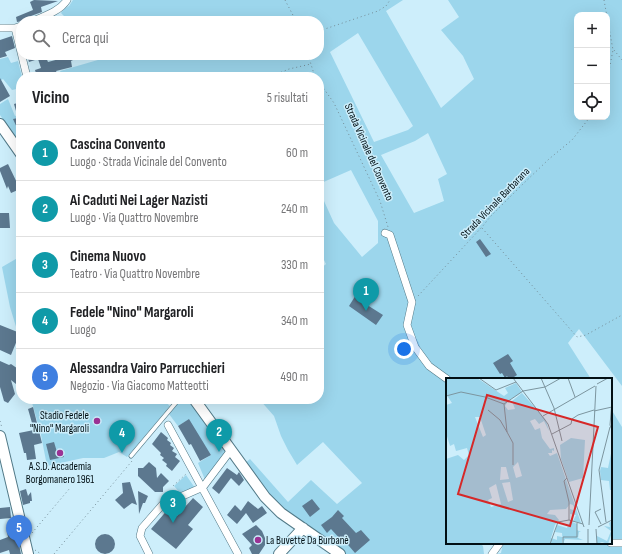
<!DOCTYPE html>
<html lang="it">
<head>
<meta charset="utf-8">
<style>
	body { margin:0; font-family:"Sofia Sans Condensed",sans-serif; background:#f6f6f6; color:#202124 }
	.controls { position:absolute; right:12px; top:12px; display:grid; overflow:hidden; border-radius:8px; box-shadow:0 4px 16px #0002 }
	.controls button { width:36px; height:36px; display:grid; place-items:center; padding:0; border:0; border-bottom:1px solid #e0e0e0; background:#fff; color:#202124; font:20px sans-serif }
	.you { position:absolute; left:404px; top:349px; width:14px; height:14px; margin:-10px; border:3px solid #fff; border-radius:50%; background:#1a73e8; box-shadow:0 0 0 6px #1a73e833 }
	.badge { display:grid; place-items:center; width:26px; height:26px; border-radius:50%; background:#9b3294; color:#fff; font-size:13px; font-weight:700 }
	.pin { position:absolute; translate:-50% -33px; filter:drop-shadow(0 1px 2px #0008) }
	.pin::after { content:''; position:absolute; top:21px; width:14px; height:12px; background:inherit; clip-path:polygon(0 0,100% 0,50% 100%) }
	.list { margin:0; padding:0; list-style:none }
	h2 { display:flex; justify-content:space-between; align-items:center; height:52px; margin:0; padding:0 16px; font-size:17px }
	h2 small { font-size:13px; font-weight:400; color:#757577 }
	.list li { display:grid; grid-template-columns:26px 1fr auto; gap:12px; align-items:center; box-sizing:border-box; height:56px; padding:0 16px; border-top:1px solid #e0e0e0 }
	.list b { display:block; font-size:15px; white-space:nowrap }
	.list p { margin:0; font-size:13px; white-space:nowrap; color:#757577 }
	.list em { font-size:13px; font-style:normal; color:#757577 }
	.icon { flex:none; width:22px; height:22px; fill:none; stroke:currentColor; stroke-width:2; stroke-linecap:round; stroke-linejoin:round }
	.map { position:relative; flex:none; width:622px; height:554px; overflow:hidden }
	.search { position:absolute; background:#fff; box-shadow:0 4px 16px #0002; left:16px; top:16px; width:308px; height:44px; display:flex; align-items:center; gap:10px; box-sizing:border-box; padding:0 14px; border-radius:16px; color:#757577; font-size:15px }
	.panel { position:absolute; background:#fff; box-shadow:0 4px 16px #0002; left:16px; top:72px; width:308px; height:332px; border-radius:16px }
	.map>svg:first-child { display:block }
</style>
</head>
<body>
<div class="map">
<svg width="622" height="554" viewBox="0 0 622 554">
	<rect width="100%" height="100%" fill="#cdeefb"/>
	<path fill="#9cd6ec" fill-rule="evenodd" d="M73,0H403L386,11L441,108L474,79L463,56L441,30L459,17L448,0H622V386L579,329L568,343L591,379H447V543H480L483,546L484,554H345L281,510L244,464L250,459L288,502L311,480L337,504L362,483L323,442L297,465L288,450L281,436L274,416L259,399H319V270L326,264L319,250V190L334,223L362,257L378,243V221L351,170L319,184V77H53L61,73L60,71L115,55H319V21H73L64,16L61,13L64,9L69,6ZM577,15H607V117H577ZM358,33L413,126L408,130L374,142L330,52ZM428,133L447,174L438,179L444,201L414,213L381,155L415,141Z
		M8,57L11,63L18,61L22,77L21,88L12,90L3,79L0,81V59Z
		M8,99L15,116L21,114V146L0,115V104Z
		M21,256V343L10,307L2,267Z
		M31,399H162L170,406L127,457L119,452L104,458H83L47,466L41,435Z
		M181,399H190L227,451L206,482L198,463L211,455L188,420L178,426L169,414Z
		M611,409L622,427V554H497L501,553L503,543H611Z
		M186,475L195,488L181,494L174,486Z"/>
	<path fill="#5c788f" d="M34,0L58,1L41,7L42,12L31,16L28,20L17,22L16,17L33,10L30,2Z
		M12,36L15,48L5,52L7,56L0,58V40Z
		M27,55H38V56L45,55L48,62L63,58L62,55H72L73,60L71,61L72,67L56,71L57,73L47,77H37L35,70L41,68L38,59L29,62Z
		M0,78L10,96L0,102Z
		M21,102V128L18,130L13,119L18,118L14,104Z
		M8,164L20,189L11,193L8,186L7,189L0,171V168Z
		M0,213H9L10,228H0Z
		M480,239L491,254L486,257L476,242Z
		M359,290L369,296L364,303L383,315L376,325L349,306Z
		M0,325L20,333L11,355L0,350Z
		M508,354L513,361L510,363L517,375L511,379H509L507,376L505,378L502,373L500,374L493,363Z
		M0,361L9,365L11,364L21,371V388L11,380L15,394L8,403L4,401L0,387Z
		M33,407L42,443L34,445L36,459L27,460L26,453H24L19,433L34,430L28,409Z
		M189,419L211,455L200,461L191,444L189,445L178,426Z
		M161,432L168,438L167,440L171,443L170,445L174,448L172,451L177,454L175,457L180,461L172,471L166,466L167,464L162,460L164,458L160,455L161,453L152,444Z
		M54,442L57,452L62,451L64,457L50,460L46,444Z
		M149,462L156,468L157,478L161,473L169,481L163,487V492H155L138,476V468H143Z
		M227,468L237,475L239,472L244,480L239,486L231,478L219,494L212,488Z
		M130,482L137,505L132,503L124,509L115,500L123,493L122,483Z
		M26,489L28,496L31,492L32,501H30V503L23,505L20,491Z
		M138,491L148,496L145,503H143L139,514Z
		M193,498L203,507L188,525L193,529L176,549L151,529L169,508L177,516Z
		M312,499L320,509L310,517L302,506Z
		M248,501L258,509L262,506L267,513L253,523L246,513L237,524L227,515L235,505L241,511Z
		M10,507L11,518L0,519V508Z
		M338,510L344,516L342,518L356,533L361,530L370,540L355,553L343,539L342,541L331,529L327,533L321,525L332,517Z
		M256,525L262,531L265,538V545L259,554H252L249,548L252,545L242,534Z
		M16,530L21,554H10L9,550L0,553V540L8,537L7,532Z
		M95 544a10 10 0 1 1 20 0a10 10 0 1 1-20 0Z"/>
	<g fill="none" stroke-linecap="round" stroke-linejoin="round">
		<g stroke="#517987" stroke-width="5">
			<path id="lane" d="M131,456L179,399"/>
		</g>
		<g stroke="#517987" stroke-width="8">
			<path id="street" d="M33,21C45,16 60,11 67,0
				M0,28H15L21,26
				M15,28L27,77
				M385,233L390,235L412,302L407,325L415,347L429,366L447,379
				M168,425L238,554
				M611,543H622
				M149,554L140,536L142,528L162,505L203,487L231,450
				M492,554L500,543"/>
		</g>
		<g stroke="#517987" stroke-width="12">
			<path id="secondary" d="M0,124L21,154
				M194,399L265,497L281,513L340,554
				M0,436L28,554
				M279,554L303,528"/>
		</g>
		<path stroke="#758d97" stroke-width="1" stroke-dasharray="1 3" stroke-linecap="butt" d="M285,0L296,21
			M604,0L613,50L607,81
			M319,31L378,11L386,6L390,0
			M614,50L622,60
			M308,55L315,77
			M270,77L289,69L311,64
			M319,82L334,103L380,201L388,227
			M482,228L577,337L586,335L622,315
			M418,296L482,227L491,216L521,186L549,159L572,140L590,117
			M0,421L2,428
			M173,486L186,474
			M32,533L70,488
			M35,550L41,554
			M54,554L132,461"/>
		<use href="#lane" stroke="#fff" stroke-width="3.5"/>
		<use href="#street" stroke="#fff" stroke-width="7"/>
		<use href="#secondary" stroke="#fff" stroke-width="10"/>
	</g>
	<g fill="#9b3294" stroke="#cdeefb" stroke-width="1.5">
		<circle cx="97" cy="421" r="4"/>
		<circle cx="60" cy="453" r="4"/>
		<circle cx="258" cy="540" r="4"/>
	</g>
	<g text-anchor="middle" dominant-baseline="central" stroke-width="3" stroke-linejoin="round" paint-order="stroke">
		<g font-size="11" fill="#021015" stroke="#cdeefb">
			<text transform="translate(369 152) rotate(66)">Strada Vicinale del Convento</text>
			<text transform="translate(495 203) rotate(-46)">Strada Vicinale Barbarana</text>
		</g>
		<g font-size="11" fill="#021015" stroke="#cdeefb" text-anchor="end">
			<text x="89" y="415">Stadio Fedele<tspan x="89" dy="13">"Nino" Margaroli</tspan></text>
			<text x="60" y="466" text-anchor="middle">A.S.D. Accademia<tspan x="60" dy="13">Borgomanero 1961</tspan></text>
			<text x="266" y="540" text-anchor="start">La Buvette Da Burbanè</text>
		</g>
	</g>
	<g transform="translate(446 378)">
		<rect width="166" height="166" fill="#cdeefb"/>
		<path d="M0,0H31L58,18L62,15L59,10L70,5L76,14L62,23L59,28L62,32L69,31L66,23L76,15L100,42L103,53L98,43L93,46L89,41L84,43L89,52L94,50L96,60L104,71L108,70V73L106,72V75H102L104,78L111,75L135,145L127,143L130,137L124,136V131L130,133L127,127L124,126L120,131L104,132L101,136L109,137L113,142L109,147L105,160L111,162V158L116,159V166H0V81L12,77L18,82L23,77L21,70L10,73L8,66L4,68L0,55V27L6,25L0,16ZM29,39H34L40,57L37,59ZM72,84L76,98L70,100L67,89ZM55,89H60L63,101L54,102ZM64,104L67,122L62,124L56,105ZM50,106L55,126L45,129L42,122L46,120L43,110ZM125,60L139,62L137,100L123,104L115,81L114,67ZM166,71V112H164L163,103L155,102L154,93L155,89L162,90ZM124,143L131,146V152L135,154H133L132,160L137,162L119,161L117,166L116,155L109,154L111,147L121,150ZM166,143V154L162,166L156,164L151,166V158L161,163L165,153L158,148L164,149L163,145Z" fill="#9cd6ec" fill-rule="evenodd"/>
		<path fill="none" stroke="#7c959f" stroke-width="1" d="M33,0L50,12L70,4M67,0L102,46L138,149M95,0L108,30L116,63M122,0L129,19M151,6L162,0M0,18L15,14L39,19L58,26M166,23L164,47L166,52M58,26L77,13L99,9L115,0M58,26L61,54L67,65V87M42,32L54,42L61,54M148,33L166,29M97,38L149,8M106,56L125,46L126,41L132,37L148,32M121,100L118,103L123,124V142M160,144L153,92L164,49M155,146L149,134L155,131M143,147L150,8M152,149L166,142M150,151L151,166M104,166L112,144L123,142L137,146M117,166V159H131V145M142,166V151"/>
		<path fill="#d62828" fill-opacity="0.15" stroke="#d62828" stroke-width="2" d="M41,17L152,49L124,148L12,116Z"/>
		<rect width="166" height="166" fill="none" stroke="#021015" stroke-width="2"/>
	</g>
</svg>
<div class="controls">
<button>+</button>
<button>−</button>
<button><svg class="icon" aria-label="locate" viewBox="0 0 24 24"><circle cx="12" cy="12" r="6"/><path d="M12 2v4M12 18v4M2 12h4M18 12h4"/></svg></button>
</div>
<div class="you"></div>
<div class="pin badge" style="left:366px;top:311px;background:#0f9aa8">1</div>
<div class="pin badge" style="left:219px;top:452px;background:#0f9aa8">2</div>
<div class="pin badge" style="left:173px;top:523px;background:#0f9aa8">3</div>
<div class="pin badge" style="left:122px;top:453px;background:#0f9aa8">4</div>
<div class="pin badge" style="left:19px;top:548px;background:#3f7fe0">5</div>
<div class="search"><svg class="icon" aria-label="search" viewBox="0 0 24 24"><circle cx="10" cy="10" r="6"/><path d="M15 15l6 6"/></svg>Cerca qui</div>
<section class="panel">
<h2>Vicino<small>5 risultati</small></h2>
<ul class="list">
<li><span class="badge" style="background:#0f9aa8">1</span><div><b>Cascina Convento</b><p>Luogo · Strada Vicinale del Convento</p></div><em>60 m</em></li>
<li><span class="badge" style="background:#0f9aa8">2</span><div><b>Ai Caduti Nei Lager Nazisti</b><p>Luogo · Via Quattro Novembre</p></div><em>240 m</em></li>
<li><span class="badge" style="background:#0f9aa8">3</span><div><b>Cinema Nuovo</b><p>Teatro · Via Quattro Novembre</p></div><em>330 m</em></li>
<li><span class="badge" style="background:#0f9aa8">4</span><div><b>Fedele &quot;Nino&quot; Margaroli</b><p>Luogo</p></div><em>340 m</em></li>
<li><span class="badge" style="background:#3f7fe0">5</span><div><b>Alessandra Vairo Parrucchieri</b><p>Negozio · Via Giacomo Matteotti</p></div><em>490 m</em></li>
</ul>
</section>
</div>
</body>
</html>
